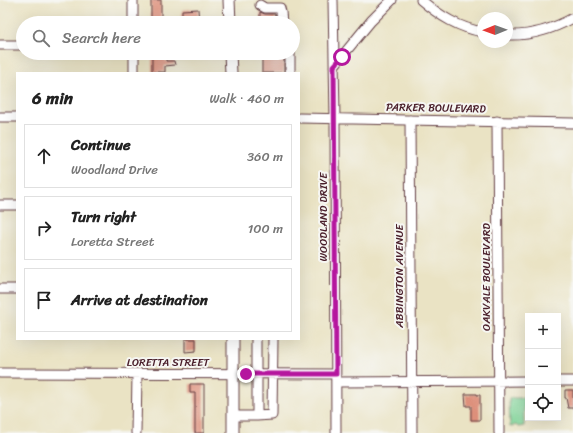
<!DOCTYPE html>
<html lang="en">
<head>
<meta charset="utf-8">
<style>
	body { margin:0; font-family:Sriracha,sans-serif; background:#f2f2f2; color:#222 }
	.controls { position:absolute; right:12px; bottom:12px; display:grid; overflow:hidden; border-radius:0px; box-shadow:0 4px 16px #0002 }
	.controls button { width:36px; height:36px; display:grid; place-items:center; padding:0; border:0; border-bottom:1px solid #e0e0e0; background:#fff; color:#222; font:20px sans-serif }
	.compass { position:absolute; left:477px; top:12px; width:36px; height:36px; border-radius:50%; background:#fff; box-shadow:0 4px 16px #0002; rotate:269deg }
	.stop { position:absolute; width:12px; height:12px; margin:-9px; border:3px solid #b5179e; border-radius:50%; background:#fff }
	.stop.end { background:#b5179e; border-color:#fff; box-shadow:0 1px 4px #0008 }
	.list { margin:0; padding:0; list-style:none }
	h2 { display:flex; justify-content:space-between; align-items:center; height:52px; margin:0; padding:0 16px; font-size:17px }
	h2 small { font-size:13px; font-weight:400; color:#767676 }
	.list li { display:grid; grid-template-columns:26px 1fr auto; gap:12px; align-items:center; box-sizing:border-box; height:64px; margin:0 8px 8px; padding:0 8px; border:1px solid #e0e0e0; border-radius:0px }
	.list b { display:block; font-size:15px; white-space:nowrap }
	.list p { margin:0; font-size:13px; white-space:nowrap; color:#767676 }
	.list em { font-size:13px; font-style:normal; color:#767676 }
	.icon { flex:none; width:22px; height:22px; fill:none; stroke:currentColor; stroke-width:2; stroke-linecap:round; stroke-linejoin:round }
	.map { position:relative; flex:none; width:573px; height:433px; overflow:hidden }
	.search { position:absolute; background:#fff; box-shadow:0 4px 16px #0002; left:16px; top:16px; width:284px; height:44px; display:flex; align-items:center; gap:10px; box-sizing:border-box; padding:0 14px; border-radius:22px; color:#767676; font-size:15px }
	.panel { position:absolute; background:#fff; box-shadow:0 4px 16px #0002; left:16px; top:72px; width:284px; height:268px; border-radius:0px }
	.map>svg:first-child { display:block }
</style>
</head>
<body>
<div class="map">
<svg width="573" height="433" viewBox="0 0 573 433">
	<rect width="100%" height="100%" fill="#f6f6f2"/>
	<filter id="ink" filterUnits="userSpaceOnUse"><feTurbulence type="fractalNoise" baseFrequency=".025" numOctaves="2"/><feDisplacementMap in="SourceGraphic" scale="8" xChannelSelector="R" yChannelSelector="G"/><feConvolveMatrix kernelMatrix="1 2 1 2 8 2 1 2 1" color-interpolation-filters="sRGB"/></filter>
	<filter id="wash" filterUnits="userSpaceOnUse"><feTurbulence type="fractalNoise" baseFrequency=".012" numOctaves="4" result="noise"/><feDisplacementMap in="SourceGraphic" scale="16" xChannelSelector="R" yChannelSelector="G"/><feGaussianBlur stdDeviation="0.9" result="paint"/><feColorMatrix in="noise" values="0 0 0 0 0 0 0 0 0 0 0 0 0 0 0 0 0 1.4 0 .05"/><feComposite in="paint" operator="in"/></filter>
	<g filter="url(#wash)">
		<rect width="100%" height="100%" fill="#eae3c4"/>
		<path fill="#81d69a" stroke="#667a62" d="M509,398H524V426L518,427L516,425L510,427Z"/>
		<g id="blocks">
			<path fill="#dd8f7a" d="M151,0H161V23H151Z
				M198,9L199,23H182V10Z
				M260,12L265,14H275L276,21H260Z
				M152,53H166V61H174L175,65L165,66V72H152Z
				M262,53H284V73H262Z
				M185,339H196V351L185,352Z
				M190,384H204V433H195V393H190Z
				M565,390H573V408H568L566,398H565Z
				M465,394H477V395H480V420H471V406H466Z"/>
		</g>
	</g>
	<g filter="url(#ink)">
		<use href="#blocks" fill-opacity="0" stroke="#623c42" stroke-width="1"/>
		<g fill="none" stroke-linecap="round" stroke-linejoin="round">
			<g stroke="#623c42" stroke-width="11">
				<path id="minor" d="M133,0V23
					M333,0L335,118L336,433
					M421,0C440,16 459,28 483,32
					M260,5L265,8H280L281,12L282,23
					M507,35C530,36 553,29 573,18
					M0,45H23
					M134,53V73
					M290,53V73
					M334,66L371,21L392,0
					M0,117H17
					M299,118L573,123
					M410,120L412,433
					M497,121L499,433
					M0,205H17
					M0,289H17
					M256,339V374
					M0,373L335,374
					M558,381H573
					M336,382L528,381
					M233,416H257V374
					M257,416L272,415L273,339
					M136,433L137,374"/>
			</g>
			<g stroke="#623c42" stroke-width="13">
				<path id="major" d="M229,0L230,23
					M230,53L231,73
					M233,339V433"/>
			</g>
			<use href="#minor" stroke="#fff" stroke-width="9"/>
			<use href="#major" stroke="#fff" stroke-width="11"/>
		</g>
	</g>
	<g fill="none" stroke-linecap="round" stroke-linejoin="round" filter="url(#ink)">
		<path stroke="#b5179e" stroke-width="5" d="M246,374H336L334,66L342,57"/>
	</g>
	<g text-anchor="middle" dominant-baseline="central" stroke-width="4" stroke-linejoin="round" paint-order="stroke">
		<g font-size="11" fill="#4a1f2b" stroke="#f6f6f2">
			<text transform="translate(436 108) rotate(1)">PARKER BOULEVARD</text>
			<text transform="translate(323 217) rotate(-90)">WOODLAND DRIVE</text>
			<text transform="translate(399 276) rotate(-90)">ABBINGTON AVENUE</text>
			<text transform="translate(486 277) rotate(-90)">OAKVALE BOULEVARD</text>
			<text x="168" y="362">LORETTA STREET</text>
		</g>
	</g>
</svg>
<div class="controls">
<button>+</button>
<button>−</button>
<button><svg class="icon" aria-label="locate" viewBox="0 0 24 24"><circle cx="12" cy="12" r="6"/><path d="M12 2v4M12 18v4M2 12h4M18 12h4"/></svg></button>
</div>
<svg class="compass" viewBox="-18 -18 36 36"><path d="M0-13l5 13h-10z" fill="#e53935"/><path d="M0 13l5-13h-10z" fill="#767676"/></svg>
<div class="stop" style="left:342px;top:57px"></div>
<div class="stop end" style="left:246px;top:374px"></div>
<div class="search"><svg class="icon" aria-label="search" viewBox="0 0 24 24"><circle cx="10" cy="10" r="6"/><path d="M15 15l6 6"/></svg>Search here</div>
<section class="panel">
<h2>6 min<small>Walk · 460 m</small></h2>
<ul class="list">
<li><svg class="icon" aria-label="ahead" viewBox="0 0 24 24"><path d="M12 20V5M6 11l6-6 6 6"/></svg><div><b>Continue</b><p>Woodland Drive</p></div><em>360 m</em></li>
<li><svg class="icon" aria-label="right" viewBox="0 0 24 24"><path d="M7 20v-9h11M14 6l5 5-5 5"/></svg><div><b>Turn right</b><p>Loretta Street</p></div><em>100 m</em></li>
<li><svg class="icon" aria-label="arrive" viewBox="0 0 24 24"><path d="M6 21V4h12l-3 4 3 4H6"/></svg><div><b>Arrive at destination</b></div></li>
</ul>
</section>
</div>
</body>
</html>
